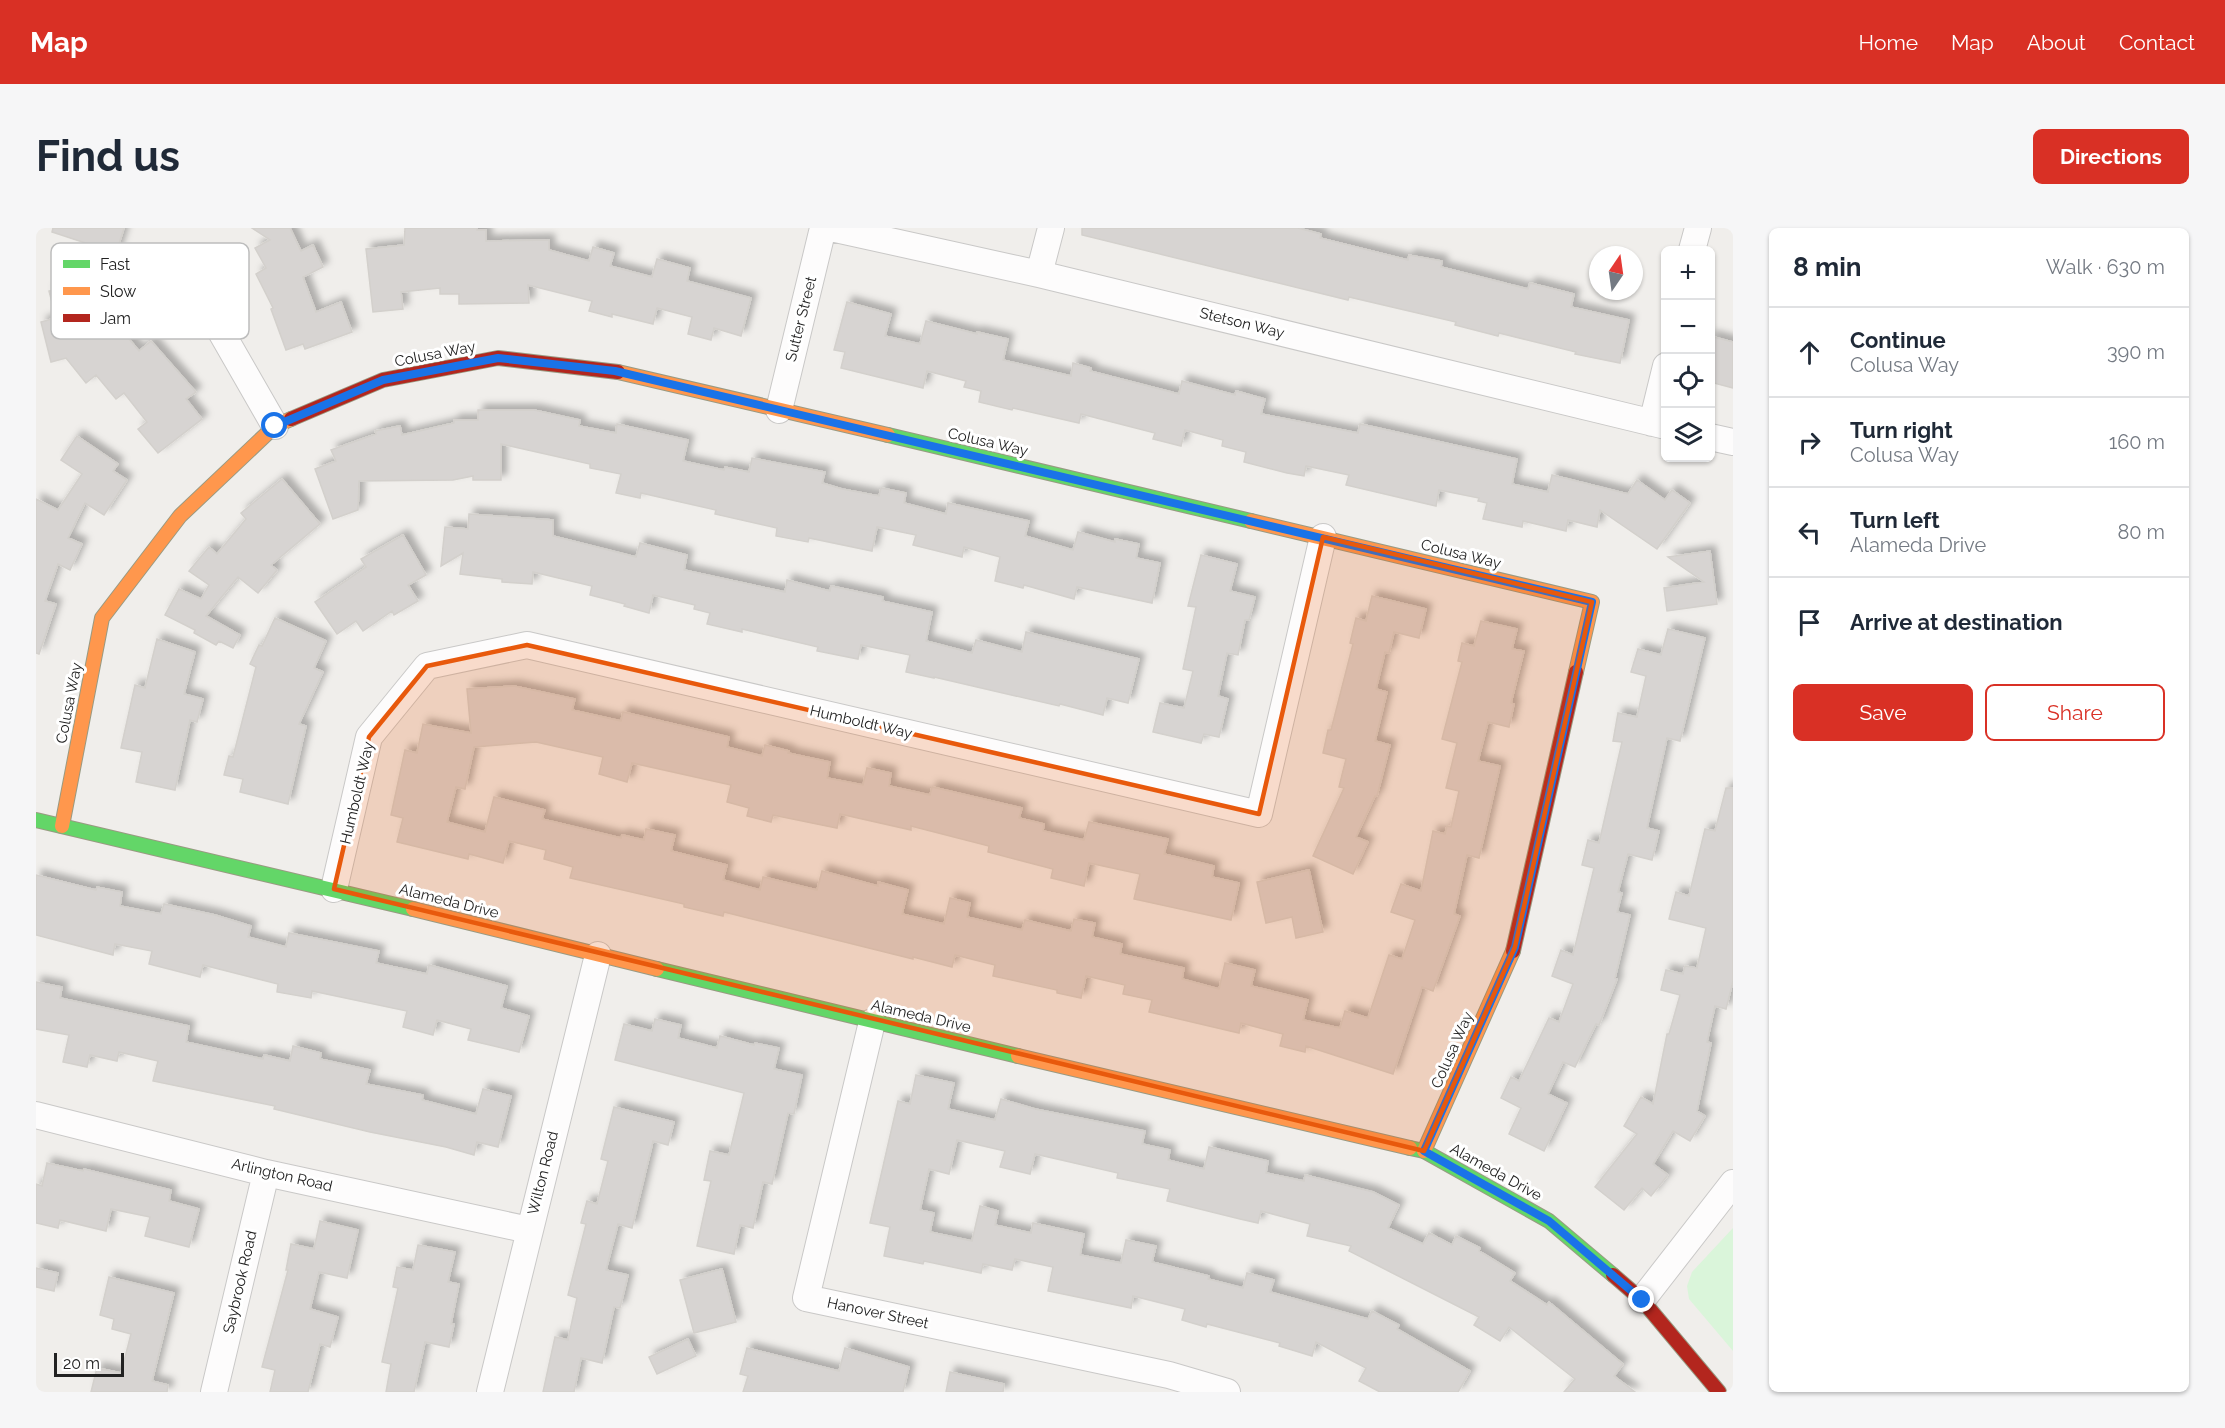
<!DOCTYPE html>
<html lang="en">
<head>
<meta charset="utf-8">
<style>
	body { margin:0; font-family:Raleway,sans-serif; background:#f6f6f7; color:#1f2937 }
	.controls { position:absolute; right:18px; top:18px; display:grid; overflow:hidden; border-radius:9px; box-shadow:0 2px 4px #0004 }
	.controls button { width:54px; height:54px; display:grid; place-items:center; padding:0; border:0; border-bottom:2px solid #e0e1e3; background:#fff; color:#1f2937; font:30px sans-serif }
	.compass { position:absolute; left:1553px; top:18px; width:54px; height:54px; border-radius:50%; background:#fff; box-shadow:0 2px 4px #0004; rotate:13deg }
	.scale { position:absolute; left:18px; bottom:15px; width:70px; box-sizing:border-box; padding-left:6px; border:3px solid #222; border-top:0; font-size:16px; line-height:21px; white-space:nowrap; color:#222; -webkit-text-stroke:4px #fff; paint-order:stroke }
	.stop { position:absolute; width:18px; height:18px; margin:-14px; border:4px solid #1a73e8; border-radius:50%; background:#fff }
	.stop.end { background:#1a73e8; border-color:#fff; box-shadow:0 2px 6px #0008 }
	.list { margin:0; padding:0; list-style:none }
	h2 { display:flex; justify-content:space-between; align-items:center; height:78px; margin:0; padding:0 24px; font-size:26px }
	h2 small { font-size:20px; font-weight:400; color:#747a83 }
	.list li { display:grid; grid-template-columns:39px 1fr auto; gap:18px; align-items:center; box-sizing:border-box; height:90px; padding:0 24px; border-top:2px solid #e0e1e3 }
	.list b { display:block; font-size:22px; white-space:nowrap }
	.list p { margin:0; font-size:20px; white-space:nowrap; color:#747a83 }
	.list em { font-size:20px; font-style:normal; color:#747a83 }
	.actions { display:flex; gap:12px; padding:18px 24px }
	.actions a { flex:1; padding:14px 0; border:2px solid #d93025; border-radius:9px; text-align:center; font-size:21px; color:#d93025 }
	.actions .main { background:#d93025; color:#fff }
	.icon { flex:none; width:33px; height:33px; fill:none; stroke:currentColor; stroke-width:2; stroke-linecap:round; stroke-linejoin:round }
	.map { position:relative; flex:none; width:1697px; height:1164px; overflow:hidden; border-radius:9px }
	header { display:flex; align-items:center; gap:36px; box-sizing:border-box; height:84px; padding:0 30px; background:#d93025; color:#fff }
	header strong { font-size:28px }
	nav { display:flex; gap:33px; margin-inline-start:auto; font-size:21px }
	.intro { display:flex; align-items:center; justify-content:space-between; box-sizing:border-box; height:144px; padding:0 36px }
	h1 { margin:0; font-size:42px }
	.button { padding:15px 27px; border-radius:9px; background:#d93025; color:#fff; font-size:21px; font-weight:700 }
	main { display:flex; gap:36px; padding:0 36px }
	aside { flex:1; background:#fff; border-radius:9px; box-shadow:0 2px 4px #0004 }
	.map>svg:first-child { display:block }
</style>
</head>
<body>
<header>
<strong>Map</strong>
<nav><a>Home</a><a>Map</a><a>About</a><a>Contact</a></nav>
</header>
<div class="intro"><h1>Find us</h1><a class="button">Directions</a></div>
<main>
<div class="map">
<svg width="1697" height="1164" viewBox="0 0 1697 1164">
	<defs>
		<filter id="shadow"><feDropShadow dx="5.5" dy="-5.5" stdDeviation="3" flood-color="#0004"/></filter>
	</defs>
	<rect width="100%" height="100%" fill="#f0eeeb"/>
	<path fill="#daf5da" d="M1697,1000V1123L1653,1071L1651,1058L1656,1044Z"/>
	<path fill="#d7d4d2" stroke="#d3d0cc" stroke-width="1.5" filter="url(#shadow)" d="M17,0H88L80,25L16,4Z
		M216,0H254L265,23L277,17L287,39L267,49L280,84L305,74L316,104L269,121L267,116L250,122L235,81L237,80L220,46L230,40L219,20L234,12Z
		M369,0H441V2H450V13L513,12V22L553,33L557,19L578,25L574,38L616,49L621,31L654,40L651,53L715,70L705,108L678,100L675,112L652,106L656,89L621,80L617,96L576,86V89L553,83L556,73L492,57L493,75L423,76V66H404V60L365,64L367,81L337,84L330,21L368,17Z
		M1046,0H1262L1285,6L1284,10L1372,32L1373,27L1406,33L1405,39L1492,61L1494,55L1538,66L1535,79L1593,92L1584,135L1539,126L1540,124L1463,105L1462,108L1419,97L1420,94L1313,69L1312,72L1046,7Z
		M71,49L76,72L63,75L103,123L115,113L160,164L150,171L166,191L122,225L102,201L111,194L88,165L80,171L60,147L50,155L30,130L15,134L5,94L20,90L13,63Z
		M811,74L855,86L849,108L884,116L890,93L941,106V104L972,111L967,132L1035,148L1037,135L1055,140L1054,143L1143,166L1146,153L1199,167L1200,163L1229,171L1225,186L1322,205L1324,196L1481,231L1476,256L1512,264L1516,247L1592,266L1601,252L1629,272L1636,262L1654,275L1621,321L1564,282L1561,299L1532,292L1530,303L1487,293L1486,299L1447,291L1451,275L1442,273L1443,270L1403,262L1400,278L1310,257L1313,247L1270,238L1268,248L1251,245L1208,234L1210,224L1186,218L1187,212L1149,202L1145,218L1117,211L1119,205L1045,186L1043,195L977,180L976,182L943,174L945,163L928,159L930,153L891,143L887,160L805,140L809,124L798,122Z
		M1674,108L1697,114V160L1674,154Z
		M442,182H498L544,192L543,198L580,205L581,196L652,212L647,233L688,242L689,239L713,244L716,230L789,244L786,255L806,261L843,268L845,260L870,265L868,275L910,286L912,275L993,293L989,308L1037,322L1042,304L1079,314V311L1103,316L1100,330L1124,335L1116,375L1041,359L1038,371L988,357L987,360L959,353L964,329L928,319L926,329L877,317L880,307L841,299L836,323L773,310L772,314L740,308L741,300L679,286L680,282L605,265L604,270L580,265L585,246L554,240V236L465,216V252H437V248L417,252L323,253L322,282L297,291L279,241L300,233L295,222L340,206L339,203L364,198L366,207L418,195V192H442Z
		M41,208L82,236L77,243L91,252L68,287L49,275L32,310L46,316L34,342L22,336L9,373L20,376L3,426L0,425V271L22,282L46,246L25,232Z
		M246,251L284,296L235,337L241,342L222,365L202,349L170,388L204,407L197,420L183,413L180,417L158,405L159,402L129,387L143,361L165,371L173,357L153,343L173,319L181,326L210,291L205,285Z
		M433,286L517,292V308L600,329L604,315L651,327L648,342L749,364L751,352L794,363L795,358L847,369L846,373L896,384L890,413L936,425L940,412L986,424L990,404L1103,431L1092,475L1071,470L1067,487L1024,476L1023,478L898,449V450L870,444L874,427L825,417L822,431L781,423L782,419L706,401V404L671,396L674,385L658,381L659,377L617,367L613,385L588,378L589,376L554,367L556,358L497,344L496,356L466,354V351L424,346L427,325L405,338L409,299L432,301Z
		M367,307L390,347L372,357L382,373L358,387L356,383L327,403L320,393L301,406L279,374L330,339L325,331Z
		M1674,323L1681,376L1631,383L1628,360L1668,354L1632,329Z
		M1165,327L1201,336L1194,363L1219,369L1213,392H1209L1202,427L1191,425L1182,468L1192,471L1183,509L1168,506L1165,515L1117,504L1124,475L1148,480L1157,443L1147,441L1160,379L1152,378Z
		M1336,368L1390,381L1383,410L1358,404L1353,425L1349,424L1340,461L1351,464L1339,513L1354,517L1341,568H1339L1320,609L1332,614L1317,646L1277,628L1308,560L1303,559L1310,531L1287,525L1292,502H1295L1317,416L1314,415L1320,390L1330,393Z
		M239,390L290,413L278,440L287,444L263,496L270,498L252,576L204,564L207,551L188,547L193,528L197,529L220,439L214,436L223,417L226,418Z
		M1445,393L1481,401L1476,421L1488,423L1475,475L1478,476L1473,499L1452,494L1442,533L1464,538L1443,630L1431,627L1418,686L1424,688L1397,763L1386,759L1357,846L1270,818L1269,824L1244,818L1247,806L1205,795L1203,805L1113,784L1116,772L1087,766L1089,757L1050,748L1045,770L1021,765V762L957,748L959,737L919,727L916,739L877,729V731L688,684L687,688L648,679V676L534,650L537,639L508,631L510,622L473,613L467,635L433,626L432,631L361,614L367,590L355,587L369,522L381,525L387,496L435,505L431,461L478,458L539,471L536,482L585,493L587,484L693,509L691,519L726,528L729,517L753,523L752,525L794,534L791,550L827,557L831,540L855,545L853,558L894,567L896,559L986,580L983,590L1008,596L1007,603L1048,612L1053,594L1132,611L1128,626L1178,638L1176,649L1203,655L1195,692L1098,671L1104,646L1053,635L1048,658L1015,650L1017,641L952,624L953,618L875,598V602L804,586L801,600L737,587L735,594L711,588L713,580L691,574L695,557L596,535L591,554L563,546L567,529L500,514L438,519L429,561L420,559L411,594L449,604L458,569L509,582L506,591L585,610L586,607L608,612L610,601L639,607L635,623L691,637L687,652L724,662L727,649L781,662L786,643L842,658V654L872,662L866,686L908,696L914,670L934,675L931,689L986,702L989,692L1035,703L1038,691L1059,695L1056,709L1086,716L1084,726L1148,740L1146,751L1183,761L1189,735L1219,742L1215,758L1272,772L1267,792L1304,800L1309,783L1332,790L1353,727L1366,731L1379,692L1355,684L1365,656L1385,663L1397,603L1409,606L1411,598L1415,599L1423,563L1410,560L1421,515L1406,511L1426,434L1422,433L1426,415L1438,418Z
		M1632,401L1669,410L1644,513L1631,510L1611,600L1623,603L1616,632L1592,626L1582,664L1586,665L1581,684L1594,687L1579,750L1581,751L1563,797L1560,796L1539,839L1527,834L1512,866L1531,875L1508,923L1473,906L1485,880L1465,870L1475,849L1483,853L1513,790L1523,794L1537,756L1516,748L1525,722L1537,727L1558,640L1546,637L1552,612L1563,615L1586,514L1577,513L1582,485L1601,489L1610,448L1595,444L1602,421L1625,427Z
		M121,411L159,424L148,466L167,471L161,494L154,492L139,562L100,554L106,524L85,520L99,457L109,460Z
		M1690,560H1697V753L1690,781L1679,778L1671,814L1675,815L1661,883L1669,888L1654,913L1637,903L1617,936L1632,947L1615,968L1606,960L1588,982L1559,959L1601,906L1588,898L1605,869L1617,876L1631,806H1633L1644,767L1625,762L1630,742L1647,746L1649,738L1661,740L1670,700L1633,691L1640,664L1653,668L1669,601L1679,603Z
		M1273,642L1287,704L1260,710L1256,689L1230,695L1221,654Z
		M0,647L60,662L61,659L86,664L84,678L125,686L128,676L179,687L215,698L212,709L250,719L253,705L343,723L340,735L391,746L393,737L471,758L465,780L493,788L483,824L432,812L435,801L401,792L397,807L367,799L371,783L276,763L275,770L241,764L242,756L167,737L164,749L113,736L116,723L79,716L77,727L0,707Z
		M0,754L26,759L24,770L153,798L150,814L227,831L228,827L254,833L257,818L285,825L284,831L334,842L330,856L387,867L386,872L440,886L447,861L475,868L462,919L441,914L438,927L410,919L334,904L238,881L239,878L117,853L122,833L83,824L81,833L54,827L51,839L27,834L33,807L0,801Z
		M619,791L645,797L642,810L681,820L684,808L718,817L719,815L743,820L738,841L766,847L758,886L752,885L736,956L727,954L717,1000L704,997L698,1026L661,1018L675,953L668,952L674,923L693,927L708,865L579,832L588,796L616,803Z
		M880,847L918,855L912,881L959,892L965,871L999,881L1109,903L1106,916L1134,922L1132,932L1168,941L1173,919L1232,933L1230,945L1268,953L1269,947L1337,964L1363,977L1352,1000L1387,1016L1393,1005L1416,1017L1420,1008L1444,1020L1443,1023L1479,1045L1474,1053L1511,1077L1513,1074L1587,1136L1578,1148L1599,1164H1528L1539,1151L1473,1099L1464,1113L1438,1097L1443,1089L1313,1023L1315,1018L1271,1008L1274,996L1225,983L1222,995L1204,991L1131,973L1134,961L1081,950L1082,945L999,926L994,946L964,939L969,923L921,912L913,946L893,941L884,982L898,985L894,1004L936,1013L944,978L962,983L959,997L995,1005L997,995L1048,1006L1044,1027L1085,1035L1090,1012L1120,1018L1116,1034L1173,1048L1172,1051L1207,1060L1211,1045L1238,1052L1234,1064L1332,1091L1336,1083L1363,1097L1361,1101L1434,1143L1422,1164H1344L1323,1153L1330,1140L1280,1114L1276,1128L1243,1118L1244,1115L1171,1096L1170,1099L1146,1092L1149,1081L1097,1068L1095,1080L1012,1063L1017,1039L979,1031L976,1042L947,1036L945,1045L888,1033L887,1036L848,1028L854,999L834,995L862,873L874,876Z
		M578,879L638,894L632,917L617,913L596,1000L582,996L570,1042L592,1047L584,1080L578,1079L566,1135L545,1130L538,1164H507L519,1109L532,1112L541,1070L532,1067L550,996L545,995L551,973L561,976L572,933L565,931Z
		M11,935L47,943L48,941L135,962L133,973L163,981L153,1019L109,1008L114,989L75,981L70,1003L24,992L22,1000L0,995V956L6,958Z
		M284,993L322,1002L311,1050L283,1044L274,1081L302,1089L294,1119L284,1116L272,1164H234L239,1142L226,1139L252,1042H250L255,1016L278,1021Z
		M382,1017L419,1024L412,1054L423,1056L415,1096H418L413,1119L389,1114L378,1164H350L355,1136L346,1134L362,1060L357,1059L361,1039L377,1042Z
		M0,1040L22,1045L18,1063L0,1059Z
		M686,1041L700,1094L658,1105L644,1052Z
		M73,1049L138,1065L116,1153L132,1157L131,1164H55L61,1140L85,1145L95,1106L76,1101L78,1091L64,1087Z
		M652,1111L660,1128L621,1146L613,1129Z
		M711,1120L803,1143L809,1120L873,1139L867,1164H707L712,1148L704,1146Z
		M914,1144L968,1156L967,1164H910Z"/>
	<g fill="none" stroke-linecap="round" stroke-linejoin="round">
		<g stroke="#c9c8c7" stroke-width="28">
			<path id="street" d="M795,0L1003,46L1630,198
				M1656,22L1662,0
				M1003,46L1015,0
				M153,48L239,198
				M743,182L787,0
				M1616,195L1630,138
				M1674,209L1697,214
				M298,661L333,509L391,438L491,417L1223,586L1287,309
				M836,794L770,1070L1133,1147L1191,1164
				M0,887L230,945L493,1002
				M1606,1072L1697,955
				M178,1164L230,945
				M454,1164L562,727"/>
		</g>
		<g stroke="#999a82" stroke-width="16">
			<path id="fast" d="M852,207L1215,293
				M0,592L377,681
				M621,741L982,828
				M1374,920L1388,923L1513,993L1577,1047"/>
		</g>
		<g stroke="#999a82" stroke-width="16">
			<path id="slow" d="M582,144L852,207
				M1215,293L1556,374L1540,444
				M26,598L66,390L144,288L239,198L255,191
				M377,681L621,741
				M982,828L1374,920
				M1388,923L1477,723"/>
		</g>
		<g stroke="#999a82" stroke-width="16">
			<path id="jam" d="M255,191L347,152L462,130L582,144
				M1477,723L1540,444
				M1577,1047L1606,1072L1683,1164"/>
		</g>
		<use href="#street" stroke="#fdfcfc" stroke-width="26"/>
		<use href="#fast" stroke="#63d668" stroke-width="14"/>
		<use href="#slow" stroke="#ff974d" stroke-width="14"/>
		<use href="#jam" stroke="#b3261e" stroke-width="14"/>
	</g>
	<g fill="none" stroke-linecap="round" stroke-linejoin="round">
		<path stroke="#1a73e8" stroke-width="8" d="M239,198L347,152L462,130L579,143L1556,374L1479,719L1388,923L1513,993L1606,1072"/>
	</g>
	<path fill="#e8590c" fill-opacity="0.2" stroke="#e8590c" stroke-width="4.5" stroke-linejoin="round" d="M1287,309L1556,374L1479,719L1388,923L298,661L333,509L391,438L491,417L1223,586Z"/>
	<g text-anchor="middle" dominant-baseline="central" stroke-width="6" stroke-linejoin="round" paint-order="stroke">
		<g font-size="15" fill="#222" stroke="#fff">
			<text transform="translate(765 91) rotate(-76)">Sutter Street</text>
			<text transform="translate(1206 95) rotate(14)">Stetson Way</text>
			<text transform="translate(399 126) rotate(-11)">Colusa Way</text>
			<text transform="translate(952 214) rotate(13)">Colusa Way</text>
			<text transform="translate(1425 326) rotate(14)">Colusa Way</text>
			<text transform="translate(33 475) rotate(-79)">Colusa Way</text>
			<text transform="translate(825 494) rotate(13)">Humboldt Way</text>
			<text transform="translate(321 565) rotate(-77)">Humboldt Way</text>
			<text transform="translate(413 673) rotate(14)">Alameda Drive</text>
			<text transform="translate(885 788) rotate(13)">Alameda Drive</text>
			<text transform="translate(1416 822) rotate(-66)">Colusa Way</text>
			<text transform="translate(1460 944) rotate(29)">Alameda Drive</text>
			<text transform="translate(507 945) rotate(-76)">Wilton Road</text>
			<text transform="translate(246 947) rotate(13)">Arlington Road</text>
			<text transform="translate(204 1054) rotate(-77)">Saybrook Road</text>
			<text transform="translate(842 1085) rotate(12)">Hanover Street</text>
		</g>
	</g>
	<rect x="15" y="15" width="198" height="96" rx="9" fill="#fff" stroke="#bdbdbd" stroke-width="1.5"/>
	<rect x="27" y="32" width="27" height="8" fill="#63d668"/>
	<rect x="27" y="59" width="27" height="8" fill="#ff974d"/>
	<rect x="27" y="86" width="27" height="8" fill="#b3261e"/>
	<g font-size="16" fill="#222">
		<text x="64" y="42">Fast</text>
		<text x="64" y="69">Slow</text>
		<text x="64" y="96">Jam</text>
	</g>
</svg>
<div class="controls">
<button>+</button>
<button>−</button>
<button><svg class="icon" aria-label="locate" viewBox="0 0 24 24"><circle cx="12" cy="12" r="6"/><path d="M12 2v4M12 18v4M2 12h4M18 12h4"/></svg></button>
<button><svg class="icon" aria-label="layers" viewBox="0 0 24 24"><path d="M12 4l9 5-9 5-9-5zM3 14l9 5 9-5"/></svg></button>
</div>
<svg class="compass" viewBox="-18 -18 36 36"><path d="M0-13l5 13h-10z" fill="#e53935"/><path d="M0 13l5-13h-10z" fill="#747a83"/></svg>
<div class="scale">20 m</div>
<div class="stop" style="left:239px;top:198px"></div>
<div class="stop end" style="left:1606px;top:1072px"></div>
</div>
<aside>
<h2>8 min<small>Walk · 630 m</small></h2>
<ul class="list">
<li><svg class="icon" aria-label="ahead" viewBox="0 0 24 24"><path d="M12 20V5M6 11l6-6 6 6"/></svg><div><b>Continue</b><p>Colusa Way</p></div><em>390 m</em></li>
<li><svg class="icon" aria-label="right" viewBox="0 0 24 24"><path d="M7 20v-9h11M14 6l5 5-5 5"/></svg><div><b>Turn right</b><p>Colusa Way</p></div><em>160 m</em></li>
<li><svg class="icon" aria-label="left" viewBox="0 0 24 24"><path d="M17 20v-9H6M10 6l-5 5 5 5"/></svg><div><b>Turn left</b><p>Alameda Drive</p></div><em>80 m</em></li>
<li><svg class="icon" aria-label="arrive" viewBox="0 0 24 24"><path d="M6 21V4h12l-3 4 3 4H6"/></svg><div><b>Arrive at destination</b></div></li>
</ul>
<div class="actions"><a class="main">Save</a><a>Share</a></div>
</aside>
</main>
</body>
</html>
